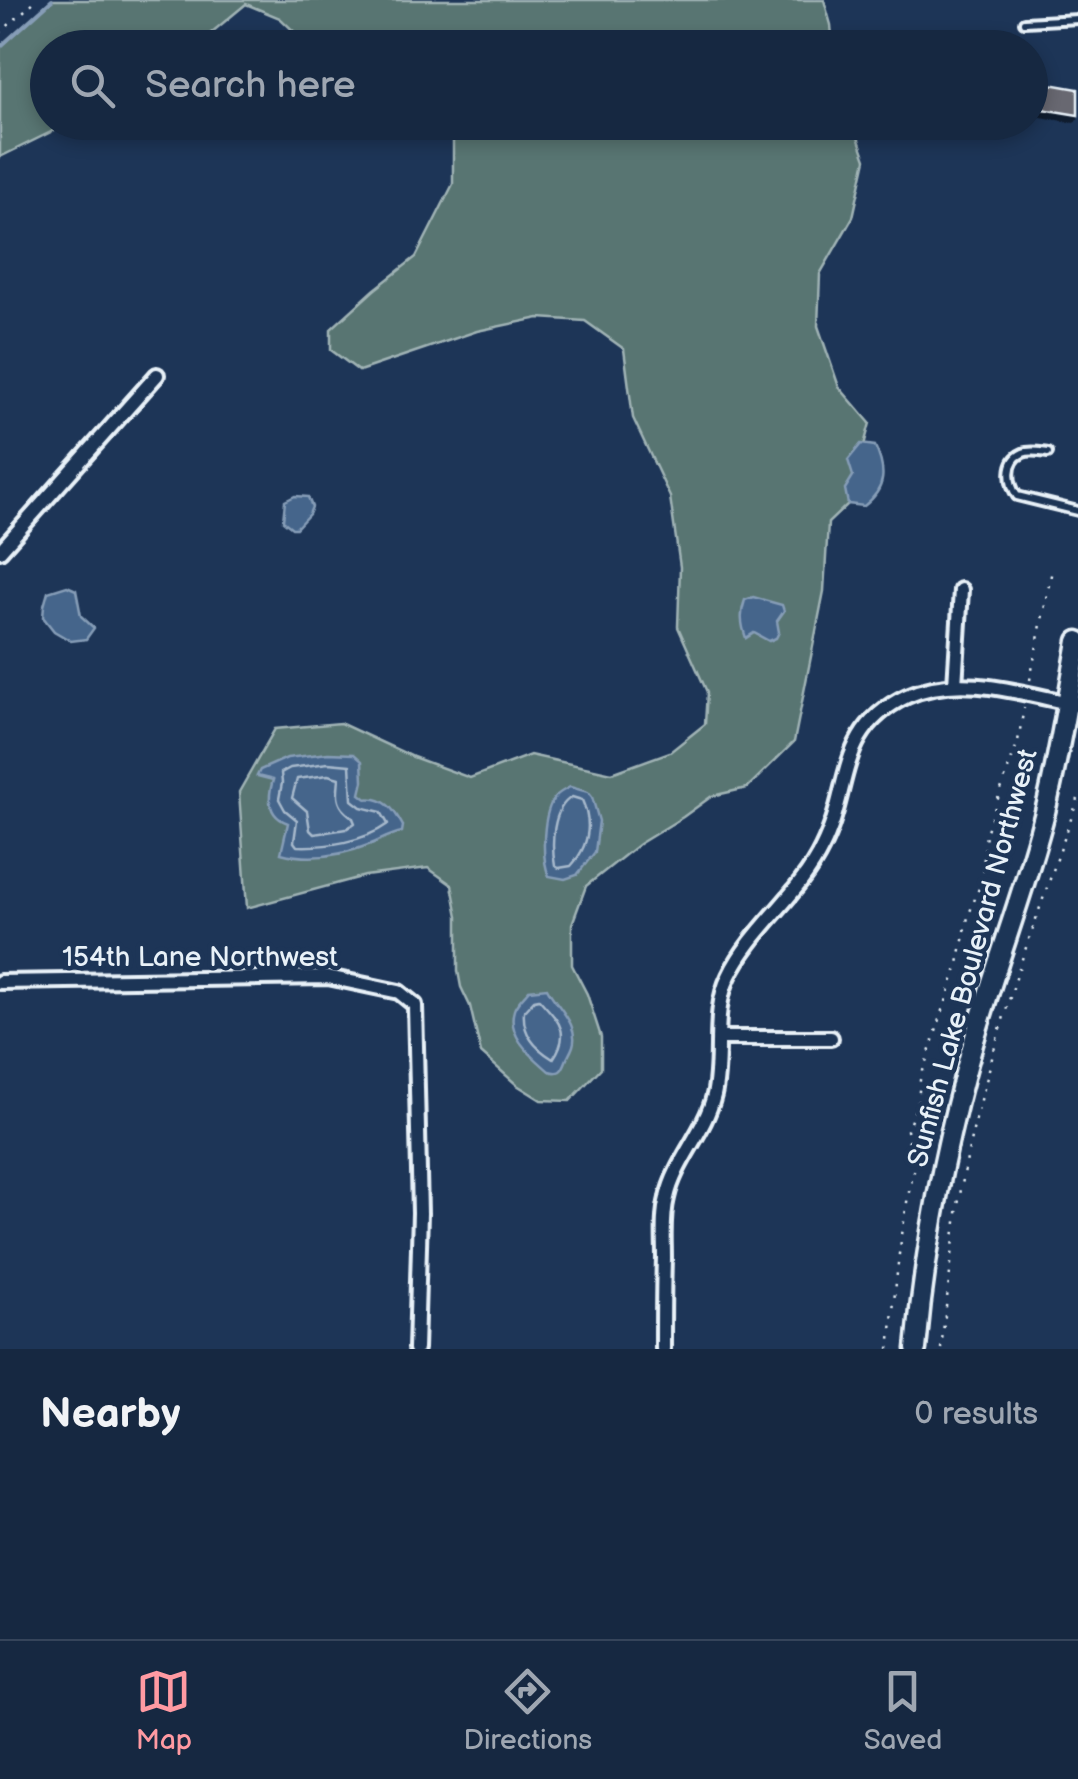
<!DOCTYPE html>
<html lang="en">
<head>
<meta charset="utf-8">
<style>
	body { margin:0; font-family:"Balsamiq Sans",sans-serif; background:#23344c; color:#f1f3f6 }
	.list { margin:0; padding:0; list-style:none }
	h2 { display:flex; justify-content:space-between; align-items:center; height:130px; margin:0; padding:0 40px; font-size:42px }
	h2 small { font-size:32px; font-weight:400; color:#9ea6b1 }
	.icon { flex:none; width:55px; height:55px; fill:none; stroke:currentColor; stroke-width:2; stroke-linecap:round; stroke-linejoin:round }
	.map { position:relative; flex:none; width:1078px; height:1349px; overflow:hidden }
	.search { position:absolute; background:#162841; box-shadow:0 5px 15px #0003; left:30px; right:30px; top:30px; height:110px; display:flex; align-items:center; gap:25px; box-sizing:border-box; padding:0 35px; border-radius:55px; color:#9ea6b1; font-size:38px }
	.sheet { height:290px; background:#162841 }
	nav { display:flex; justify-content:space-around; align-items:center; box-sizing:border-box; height:140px; border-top:2px solid #35445a; background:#162841; font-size:28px; color:#9ea6b1 }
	nav a { display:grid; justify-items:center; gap:5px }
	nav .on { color:#ff9aa2 }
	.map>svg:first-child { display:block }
</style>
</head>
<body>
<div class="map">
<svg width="1078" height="1349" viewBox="0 0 1078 1349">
	<rect width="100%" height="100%" fill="#1d3557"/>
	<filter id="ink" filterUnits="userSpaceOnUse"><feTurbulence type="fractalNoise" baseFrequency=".01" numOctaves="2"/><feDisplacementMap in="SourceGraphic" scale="20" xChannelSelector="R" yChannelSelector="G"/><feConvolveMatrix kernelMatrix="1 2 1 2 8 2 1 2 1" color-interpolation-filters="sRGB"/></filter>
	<g filter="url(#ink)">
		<path fill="#587572" stroke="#a0b3b5" stroke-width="2.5" d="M52,0H824L831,25L833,47H337L303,40L280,18L246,4L194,47L48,48V122L69,123L0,157V47Z
			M453,123H853L866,159L853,217L820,274L818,326L839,387L870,423L848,504L828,523L824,591L794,742L747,788L712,796L683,817L639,844L586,886L572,924V965L587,994L601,1037V1068L570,1101L541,1100L517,1085L481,1053L470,1006L461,987L458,971V916L452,885L428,868L365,876L247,908L239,792L275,729L340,723L413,757L470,778L530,755L612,773L670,752L705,724L707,692L678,627L680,567L670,497L633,418L624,349L585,321L539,318L477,331L359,371L331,350V329L374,290L416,257L453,184Z"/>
		<path fill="#45658b" stroke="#869db7" stroke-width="2.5" d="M861,444L875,446C886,470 887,488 864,506L848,504L845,489L853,476L848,460Z
			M295,496L308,497L312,507L309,514L296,528H292L283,521L285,501Z
			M67,586L76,590L81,616L94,628L86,639L71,641L54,631L43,617L44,606L48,592Z
			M753,597L782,605L784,611L777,621L779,632L776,638L769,641L754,633L746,638C741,624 740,614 745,600Z
			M328,753L354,754L362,761L363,781L360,794C371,802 361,797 375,799C390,802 396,814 403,826L402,832C391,834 381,840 371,844C343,855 310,861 281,853L288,823C268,816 267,799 273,780L257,776L260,770L287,758Z
			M570,787L588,792L592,797L599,821L595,852L577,875L565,879L549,876C541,858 542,811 556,796C559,793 566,789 570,787Z
			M547,988C556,1006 580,1025 573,1046C571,1052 568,1056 566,1061C562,1072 559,1074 549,1071C532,1056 506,1036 514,1010C516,1003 524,996 529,990Z"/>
		<path fill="#0007" d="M1034,83L1078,91V119L1074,123L1030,115V87Z"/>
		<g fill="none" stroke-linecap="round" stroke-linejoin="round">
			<path stroke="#a7b9cc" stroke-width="2.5" d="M328,763L350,765L352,800L361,807L381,812L388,824C363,842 327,847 297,846L294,842L297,820L285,810L279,799L282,783L281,773L290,768Z
				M328,775L339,778C338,791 335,802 346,812C356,821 350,812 355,823L346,829L314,834L310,830L307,811L292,798L297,779Z
				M572,797L582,800C593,825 589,846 571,866L559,868L555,866C551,845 552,808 572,797Z
				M539,999C558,1021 572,1031 553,1059C535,1048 522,1034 524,1011L534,1000Z"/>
			<path stroke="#869db7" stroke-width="4" d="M0,47L52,0"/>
		</g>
		<path fill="#676871" stroke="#e8f1f8" stroke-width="2.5" d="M1033,81L1078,89V115L1030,107Z"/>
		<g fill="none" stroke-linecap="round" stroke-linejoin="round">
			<g stroke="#e8f1f8" stroke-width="14">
				<path id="service" d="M1024,22L1078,19
					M1048,453C1040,452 1030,450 1023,453C1005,461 1009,484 1017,496L1078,511"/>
			</g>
			<g stroke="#e8f1f8" stroke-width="20">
				<path id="minor" d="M0,551L157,375
					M955,685L961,590
					M0,982L328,977L399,992L415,1005L420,1213L416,1349
					M718,1038H831
					M663,1349C663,1319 663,1288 664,1258C664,1238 662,1217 667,1198C675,1161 705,1132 714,1095C723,1056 711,1013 729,976C752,928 799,896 822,848C852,789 835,730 907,696C960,672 1024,694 1078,705"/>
			</g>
			<g stroke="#e8f1f8" stroke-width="25">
				<path id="tertiary" d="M916,1349C925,1246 945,1144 973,1044C995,966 1025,890 1045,812C1059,756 1068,698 1078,641"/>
			</g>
			<path stroke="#e8f1f8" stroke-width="2.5" stroke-dasharray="2.5 8" stroke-linecap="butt" d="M0,33L36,0
				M1030,680L1052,570
				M889,1349L899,1254L908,1196L915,1167V1157L909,1144L907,1130L918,1102L920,1080L957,968L968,917L982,880L986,833L1018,741L1024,708
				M941,1349L958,1205L971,1138L997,1039L1022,959L1078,799"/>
			<use href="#service" stroke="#1d3557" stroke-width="6"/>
			<use href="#minor" stroke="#1d3557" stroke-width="12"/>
			<use href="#tertiary" stroke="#1d3557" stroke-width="18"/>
		</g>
	</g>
	<g text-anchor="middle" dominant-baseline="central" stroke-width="9" stroke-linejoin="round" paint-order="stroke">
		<g font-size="28" fill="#e8f1f8" stroke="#1d3557">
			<text x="200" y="957">154th Lane Northwest</text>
			<text transform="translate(973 958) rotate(-75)">Sunfish Lake Boulevard Northwest</text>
		</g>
	</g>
</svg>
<div class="search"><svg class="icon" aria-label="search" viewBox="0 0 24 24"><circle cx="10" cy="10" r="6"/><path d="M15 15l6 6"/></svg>Search here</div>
</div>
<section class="sheet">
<h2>Nearby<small>0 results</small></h2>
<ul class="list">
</ul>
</section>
<nav>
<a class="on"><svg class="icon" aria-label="map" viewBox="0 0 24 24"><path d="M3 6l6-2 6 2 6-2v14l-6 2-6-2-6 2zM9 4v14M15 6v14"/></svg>Map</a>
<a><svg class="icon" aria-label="directions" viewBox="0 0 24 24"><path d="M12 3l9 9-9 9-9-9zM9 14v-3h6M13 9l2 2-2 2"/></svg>Directions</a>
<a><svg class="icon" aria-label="saved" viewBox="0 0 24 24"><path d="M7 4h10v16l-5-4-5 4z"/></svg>Saved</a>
</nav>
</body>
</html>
